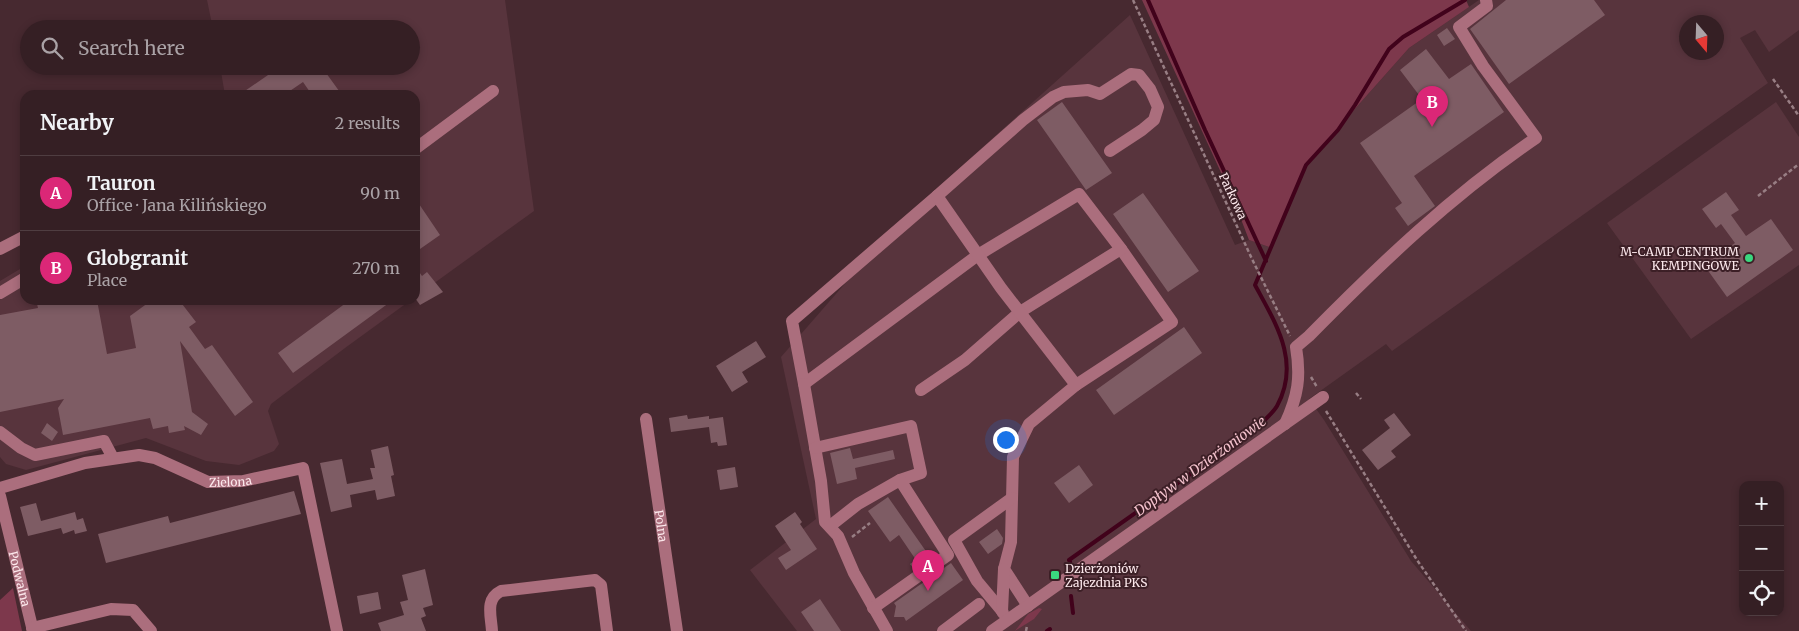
<!DOCTYPE html>
<html lang="en">
<head>
<meta charset="utf-8">
<style>
	body { margin:0; font-family:Merriweather,serif; background:#3d272c; color:#f1f3f6 }
	.controls { position:absolute; right:15px; bottom:15px; display:grid; overflow:hidden; border-radius:10px; box-shadow:0 2px 8px #0003 }
	.controls button { width:45px; height:45px; display:grid; place-items:center; padding:0; border:0; border-bottom:1px solid #4f3d41; background:#351f24; color:#f1f3f6; font:25px sans-serif }
	.compass { position:absolute; left:1679px; top:15px; width:45px; height:45px; border-radius:50%; background:#351f24; box-shadow:0 2px 8px #0003; rotate:161deg }
	.you { position:absolute; left:1005px; top:439px; width:18px; height:18px; margin:-12px; border:4px solid #fff; border-radius:50%; background:#1a73e8; box-shadow:0 0 0 8px #1a73e833 }
	.badge { display:grid; place-items:center; width:32px; height:32px; border-radius:50%; background:#db2777; color:#fff; font-size:16px; font-weight:700 }
	.pin { position:absolute; translate:-50% -41px; filter:drop-shadow(0 1px 2px #0008) }
	.pin::after { content:''; position:absolute; top:26px; width:18px; height:15px; background:inherit; clip-path:polygon(0 0,100% 0,50% 100%) }
	.list { margin:0; padding:0; list-style:none }
	h2 { display:flex; justify-content:space-between; align-items:center; height:65px; margin:0; padding:0 20px; font-size:21px }
	h2 small { font-size:16px; font-weight:400; color:#aaa2a6 }
	.list li { display:grid; grid-template-columns:32px 1fr auto; gap:15px; align-items:center; box-sizing:border-box; height:75px; padding:0 20px; border-top:1px solid #4f3d41 }
	.list b { display:block; font-size:19px; white-space:nowrap }
	.list p { margin:0; font-size:16px; white-space:nowrap; color:#aaa2a6 }
	.list em { font-size:16px; font-style:normal; color:#aaa2a6 }
	.icon { flex:none; width:28px; height:28px; fill:none; stroke:currentColor; stroke-width:2; stroke-linecap:round; stroke-linejoin:round }
	.map { position:relative; flex:none; width:1799px; height:631px; overflow:hidden }
	.search { position:absolute; background:#351f24; box-shadow:0 2px 8px #0003; left:20px; top:20px; width:400px; height:55px; display:flex; align-items:center; gap:12px; box-sizing:border-box; padding:0 18px; border-radius:28px; color:#aaa2a6; font-size:19px }
	.panel { position:absolute; background:#351f24; box-shadow:0 2px 8px #0003; left:20px; top:90px; width:400px; height:215px; border-radius:15px }
	.map>svg:first-child { display:block }
</style>
</head>
<body>
<div class="map">
<svg width="1799" height="631" viewBox="0 0 1799 631">
	<rect width="100%" height="100%" fill="#472930"/>
	<path fill="#58343d" fill-rule="evenodd" d="M207,0H505L534,211L415,297V95H225L220,66H411V29H213Z
		M1479,0H1799V30L1769,52L1755,30L1740,38L1768,83L1392,351L1386,344L1309,399L1324,420L1411,561L1471,631H797L750,570L816,519L781,357L896,225L1130,15L1235,245L1249,240L1272,248L1306,164L1409,48ZM1686,22H1716V52H1686Z
		M1776,102L1799,137V265L1691,339L1607,223Z
		M25,266V300H411L345,348L271,404L268,411L279,444L274,451L239,465L206,461L146,438L26,470L6,464L0,457V281Z"/>
	<path fill="#7d384c" d="M1142,0H1466L1469,7L1409,48L1306,164L1272,248L1249,240L1234,201Z
		M13,588L22,631H0V600Z
		M1039,608L1042,609L1034,619L1015,631L1028,614Z"/>
	<g fill="none" stroke-linecap="round" stroke-linejoin="round">
		<path stroke="#41021b" stroke-width="4" d="M1148,0L1205,130L1266,261
			M1070,562L1069,560L1261,424C1266,418 1273,413 1277,406C1301,362 1276,324 1255,285L1306,165L1338,130L1355,105L1389,49L1403,37L1465,0
			M1071,596L1073,613
			M1047,631L1050,629"/>
	</g>
	<path fill="#7e5c64" d="M1506,0H1594L1605,15L1509,84L1470,29Z
		M1447,28L1455,39L1444,46L1437,35Z
		M1426,49L1449,79L1471,64L1504,112L1414,176L1435,206L1408,226L1395,208L1402,203L1360,143L1422,99L1400,70Z
		M281,66H321L342,95H312L303,82L284,95H239Z
		M1062,102L1112,173L1086,190L1037,120Z
		M1726,192L1739,210L1731,215L1746,236L1771,219L1793,250L1727,297L1704,265L1735,243L1721,224L1716,228L1702,209Z
		M1143,193L1199,271L1168,292L1113,214Z
		M415,198L440,235L420,249L415,241Z
		M415,266L422,276L427,272L443,292L420,305L415,298Z
		M36,300H97L107,354L136,348L130,316L152,300H179L196,322L189,327L205,349L212,345L253,402L235,416L180,341L192,412L208,424L201,435L184,426L185,430L169,433L168,426L153,429L150,418L63,435L58,408L64,399L0,412V315L38,308Z
		M350,300H393L293,373L278,353Z
		M1184,327L1202,353L1114,415L1096,390Z
		M756,341L766,357L742,372L748,382L732,392L716,366Z
		M1394,413L1411,435L1391,451L1396,457L1378,470L1362,450L1390,428L1384,420Z
		M687,415L688,419L709,416V419L723,417L727,445L718,446L717,442L711,443L709,427L671,432L669,418Z
		M47,423L58,432L52,441L41,433Z
		M388,446L394,475L391,476L395,496L377,500L375,490L350,495L352,507L331,512L320,463L342,459L347,484L373,479L370,468H375L371,450Z
		M850,448L853,459L893,450L895,459L855,468L857,479L837,484L830,453Z
		M1079,465L1093,485L1069,503L1054,483Z
		M735,467L738,487L720,490L717,470Z
		M294,491L301,514L106,563L98,534L168,516L170,523Z
		M888,497L930,557L914,569L910,564L916,560L899,535L890,542L868,511Z
		M36,503L41,521L75,512L77,520L83,518L87,531L75,534L74,530L63,534L61,528L28,536L20,507Z
		M795,512L802,522L800,524L817,549L786,570L778,558L791,550L775,526Z
		M997,529L1003,538L1002,544L988,554L979,542Z
		M951,563L963,580L906,621L904,617H894L896,606L894,603Z
		M425,569L433,605L423,608L426,616L421,618L426,631H381L378,623L404,615L400,602L408,600L402,575Z
		M378,592L381,609L360,614L357,596Z
		M820,599L841,631H814L801,612Z"/>
	<g fill="none" stroke-linecap="round" stroke-linejoin="round">
		<path stroke="#987e84" stroke-width="2.5" stroke-dasharray="4 2.5" stroke-linecap="butt" d="M1133,0L1252,259L1290,336
			M1773,79L1799,116
			M1758,196L1799,164
			M1311,377L1317,387
			M1356,393L1361,399
			M1326,411L1417,560L1466,631
			M852,537L870,523
			M1026,631L1027,626"/>
		<g stroke="#ab6e7d" stroke-width="12">
			<path d="M415,149L493,91"/>
			<path d="M937,196L792,321L804,384L978,255L1079,194L1121,249L1172,322L1076,385"/>
			<path d="M0,249L25,236"/>
			<path d="M0,293L25,278"/>
			<path d="M804,384L821,481L825,522L838,536L854,573L887,631"/>
			<path d="M921,390L965,360L1020,312L1121,249"/>
			<path id="s1" d="M646,419L677,631"/>
			<path d="M1285,424C1298,396 1301,377 1296,347L1309,336C1380,264 1452,195 1536,138L1483,66L1459,27L1487,6L1486,0"/>
			<path d="M0,432L21,448L35,455L104,441L113,458"/>
			<path d="M815,448L911,426L921,473L900,480"/>
			<path id="s2" d="M0,488L85,463L139,455L155,458L208,482L243,481L303,468L337,631"/>
			<path id="s3" d="M0,496L33,631"/>
			<path d="M830,526L858,504L900,480L948,555L873,608"/>
			<path d="M1028,606L1004,569L1011,542L1013,457L1029,424L1076,385L1001,288L937,196L1023,120L1053,97L1064,92L1088,90L1100,94L1131,74L1139,75L1150,89L1158,107L1154,120L1142,130L1110,151"/>
			<path d="M1002,611L977,581L954,540L1012,498"/>
			<path d="M1003,613L1002,611L1004,569"/>
			<path d="M32,628L111,609L133,610L151,631"/>
			<path d="M492,631C491,615 485,599 501,591L595,580L601,585L607,631"/>
			<path d="M943,631L979,604"/>
			<path d="M992,631L1323,397"/>
		</g>
	</g>
	<g fill="#3ad77f" stroke="#3c1f26" stroke-width="2">
		<circle cx="1749" cy="258" r="5"/>
		<rect x="1050" y="570" width="10" height="10" rx="2.5"/>
	</g>
	<g text-anchor="middle" dominant-baseline="central" stroke-width="4" stroke-linejoin="round" paint-order="stroke">
		<g font-size="12" fill="#fce8ec" stroke="#3c1f26">
			<text transform="translate(1233 196) rotate(65)">Parkowa</text>
			<text stroke="none"><textPath href="#s2" startOffset="240">Zielona</textPath></text>
			<text stroke="none"><textPath href="#s1" startOffset="108">Polna</textPath></text>
			<text stroke="none"><textPath href="#s3" startOffset="85">Podwalna</textPath></text>
		</g>
		<g font-size="12" fill="#fce8ec" stroke="#3c1f26" text-anchor="end">
			<text x="1739" y="251">M-CAMP CENTRUM<tspan x="1739" dy="14">KEMPINGOWE</tspan></text>
			<text x="1065" y="568" text-anchor="start">Dzierżoniów<tspan x="1065" dy="14">Zajezdnia PKS</tspan></text>
		</g>
		<g font-size="14" font-style="italic" fill="#f4c2cd" stroke="#3c1f26">
			<text transform="translate(1200 466) rotate(-36)">Dopływ w Dzierżoniowie</text>
		</g>
	</g>
</svg>
<div class="controls">
<button>+</button>
<button>−</button>
<button><svg class="icon" aria-label="locate" viewBox="0 0 24 24"><circle cx="12" cy="12" r="6"/><path d="M12 2v4M12 18v4M2 12h4M18 12h4"/></svg></button>
</div>
<svg class="compass" viewBox="-18 -18 36 36"><path d="M0-13l5 13h-10z" fill="#e53935"/><path d="M0 13l5-13h-10z" fill="#aaa2a6"/></svg>
<div class="you"></div>
<div class="pin badge" style="left:928px;top:591px">A</div>
<div class="pin badge" style="left:1432px;top:127px">B</div>
<div class="search"><svg class="icon" aria-label="search" viewBox="0 0 24 24"><circle cx="10" cy="10" r="6"/><path d="M15 15l6 6"/></svg>Search here</div>
<section class="panel">
<h2>Nearby<small>2 results</small></h2>
<ul class="list">
<li><span class="badge">A</span><div><b>Tauron</b><p>Office · Jana Kilińskiego</p></div><em>90 m</em></li>
<li><span class="badge">B</span><div><b>Globgranit</b><p>Place</p></div><em>270 m</em></li>
</ul>
</section>
</div>
</body>
</html>
